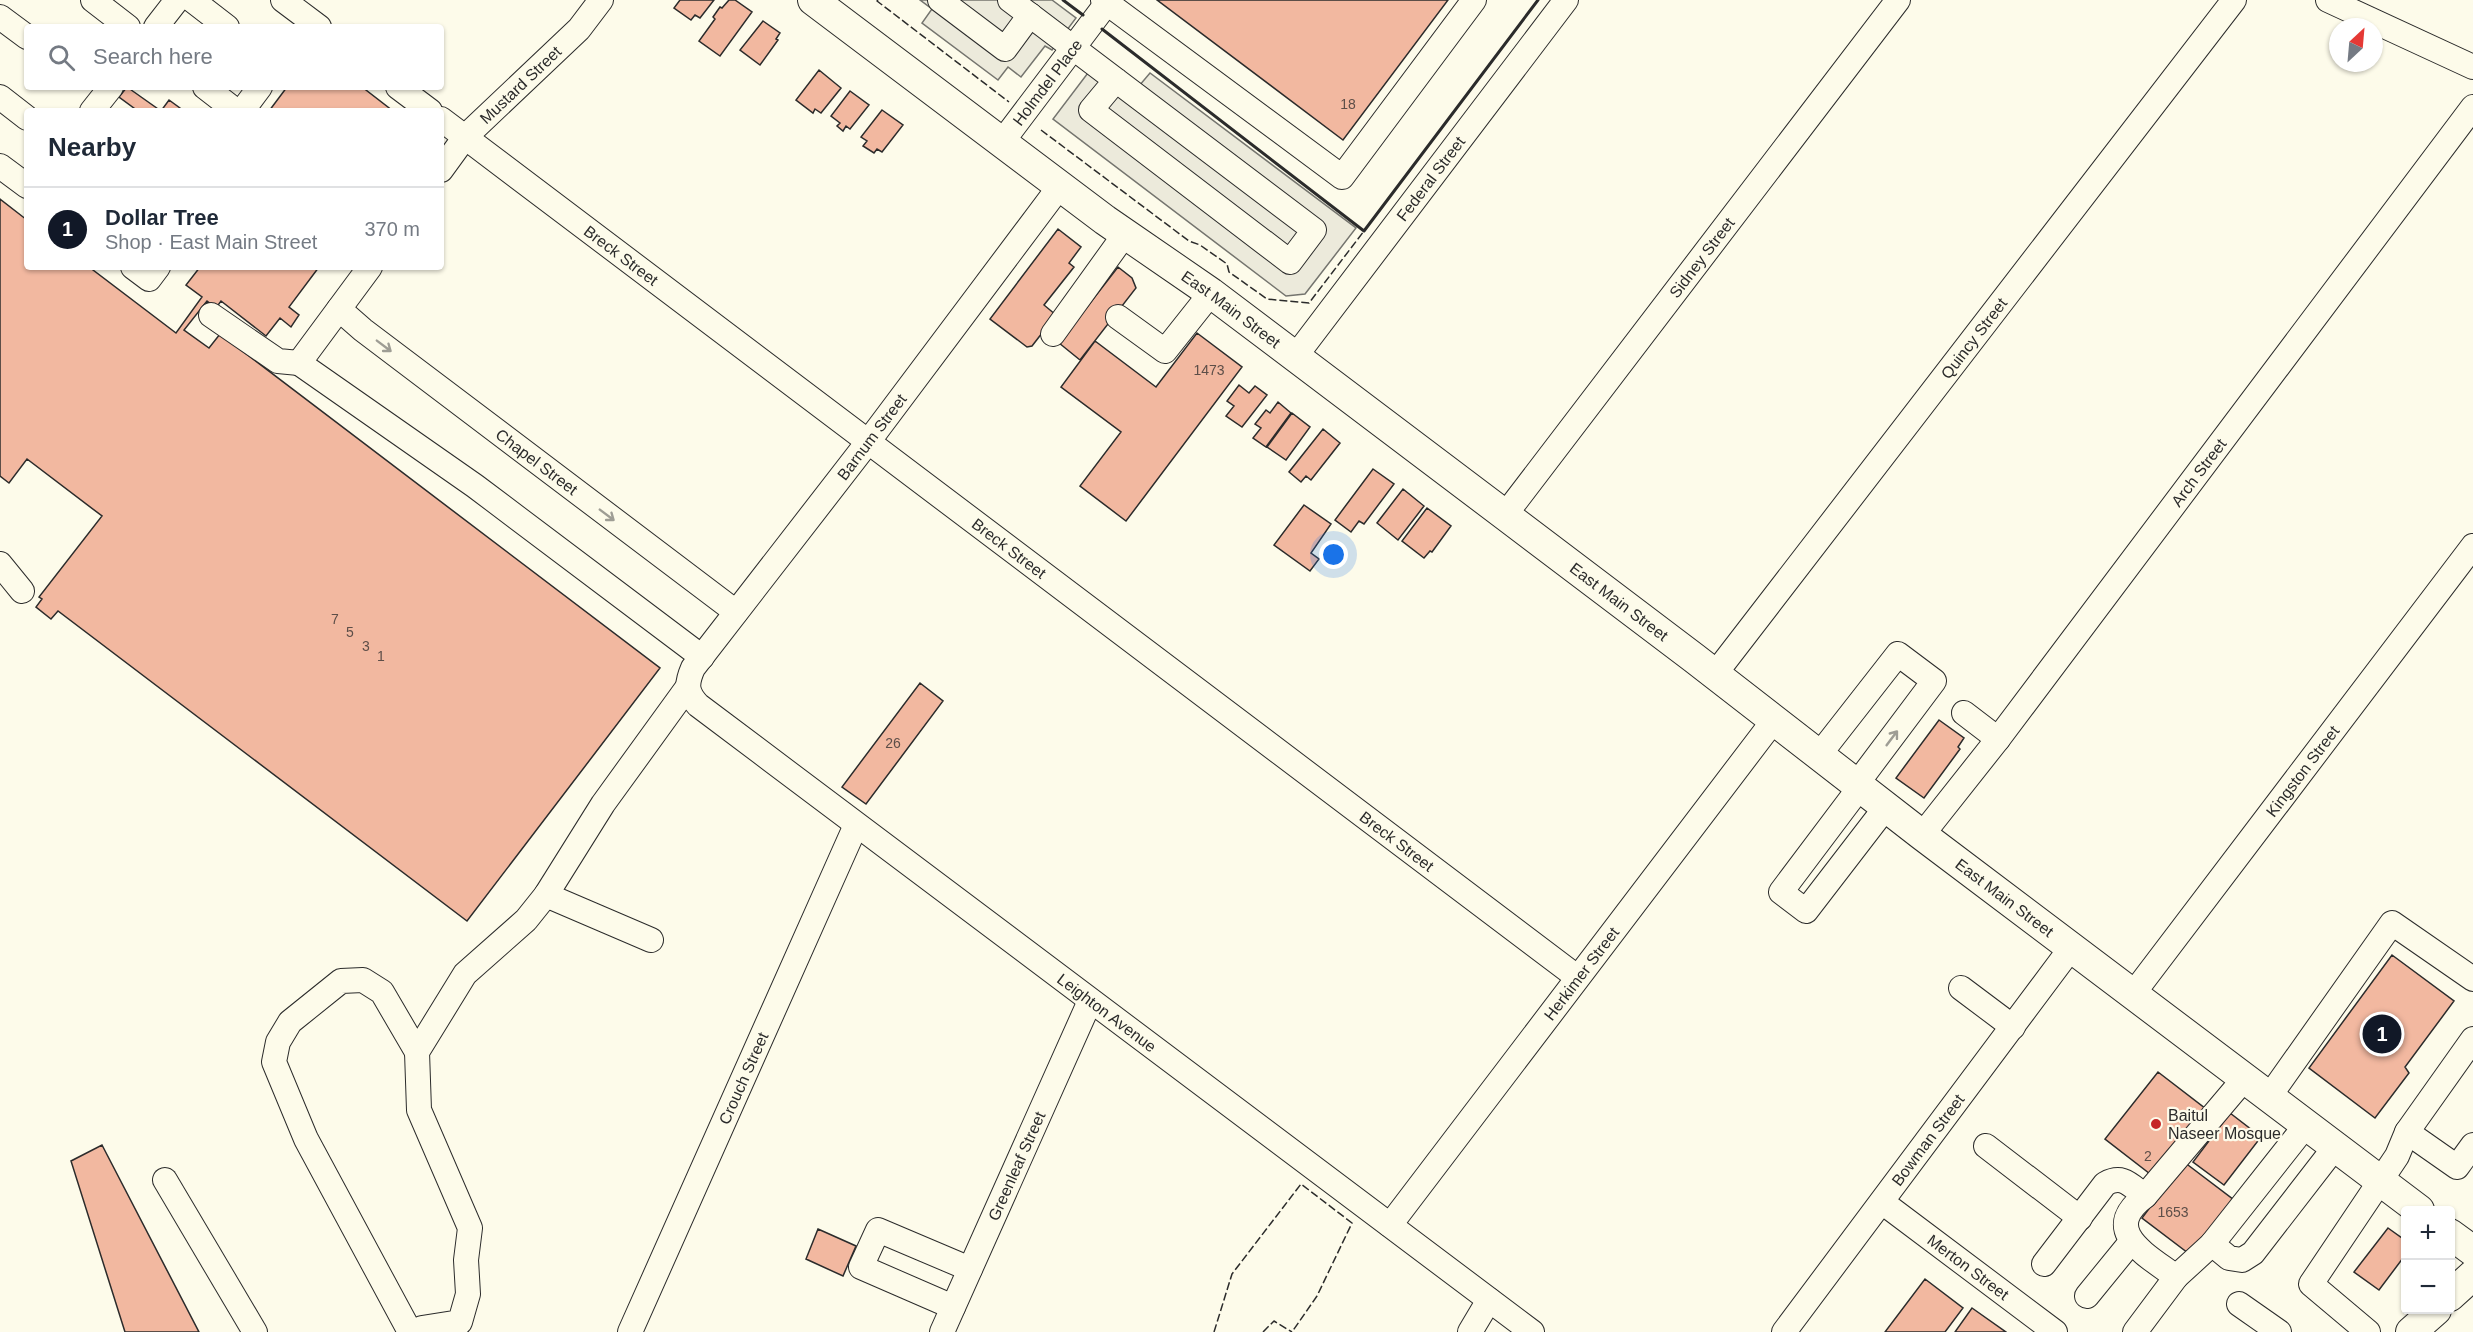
<!DOCTYPE html>
<html lang="en">
<head>
<meta charset="utf-8">
<style>
	body { margin:0; font-family:Arial,sans-serif; background:#f6f6f7; color:#1f2937 }
	.controls { position:absolute; right:18px; bottom:18px; display:grid; overflow:hidden; border-radius:6px; box-shadow:0 2px 4px #0004 }
	.controls button { width:54px; height:54px; display:grid; place-items:center; padding:0; border:0; border-bottom:2px solid #e0e1e3; background:#fff; color:#1f2937; font:30px sans-serif }
	.compass { position:absolute; left:2329px; top:18px; width:54px; height:54px; border-radius:50%; background:#fff; box-shadow:0 2px 4px #0004; rotate:26deg }
	.you { position:absolute; left:1334px; top:555px; width:21px; height:21px; margin:-15px; border:4px solid #fff; border-radius:50%; background:#1a73e8; box-shadow:0 0 0 9px #1a73e833 }
	.badge { display:grid; place-items:center; width:39px; height:39px; border-radius:50%; background:#111827; color:#fff; font-size:20px; font-weight:700 }
	.pin { position:absolute; translate:-50% -50%; border:3px solid #fff; box-shadow:0 2px 6px #0006 }
	.list { margin:0; padding:0; list-style:none }
	h2 { display:flex; justify-content:space-between; align-items:center; height:78px; margin:0; padding:0 24px; font-size:26px }
	h2 small { font-size:20px; font-weight:400; color:#747a83 }
	.list li { display:grid; grid-template-columns:39px 1fr auto; gap:18px; align-items:center; box-sizing:border-box; height:84px; padding:0 24px; border-top:2px solid #e0e1e3 }
	.list b { display:block; font-size:22px; white-space:nowrap }
	.list p { margin:0; font-size:20px; white-space:nowrap; color:#747a83 }
	.list em { font-size:20px; font-style:normal; color:#747a83 }
	.icon { flex:none; width:33px; height:33px; fill:none; stroke:currentColor; stroke-width:2; stroke-linecap:round; stroke-linejoin:round }
	.map { position:relative; flex:none; width:2473px; height:1332px; overflow:hidden }
	.search { position:absolute; background:#fff; box-shadow:0 2px 4px #0004; left:24px; top:24px; width:420px; height:66px; display:flex; align-items:center; gap:15px; box-sizing:border-box; padding:0 21px; border-radius:6px; color:#747a83; font-size:22px }
	.panel { position:absolute; background:#fff; box-shadow:0 2px 4px #0004; left:24px; top:108px; width:420px; height:162px; border-radius:6px }
	.map>svg:first-child { display:block }
</style>
</head>
<body>
<div class="map">
<svg width="2473" height="1332" viewBox="0 0 2473 1332">
	<rect width="100%" height="100%" fill="#fdfbea"/>
	<path fill="#eceadb" stroke="#74746e" stroke-width="1.5" d="M920,0H1052L1076,18L1052,50L1045,46L1021,77L1008,67L998,80L922,23L932,9Z
		M1100,57L1139,86L1150,73L1356,228L1305,294L1286,296L1053,119Z"/>
	<path fill="#f2b8a0" stroke="#2b2b2b" stroke-width="1.5" d="M680,0H714L700,18L695,15L691,20L674,8Z
		M729,0H735L752,12L720,56L699,41L715,19L713,17L720,7L722,8Z
		M1157,0H1448L1343,140Z
		M763,21L780,33L776,39L778,40L760,65L740,50Z
		M819,70L841,88L821,113L815,109L813,113L796,100Z
		M127,87L161,111L169,100L184,111H138L119,97Z
		M287,87H362L393,111H269Z
		M850,91L869,105L850,129L846,126L843,131L837,126L840,123L831,116Z
		M882,110L903,125L882,152L877,149L874,153L863,146L867,141L861,137Z
		M0,199L27,220V267H89L176,333L202,297L186,285L200,267H319L289,307L299,315L291,327L280,318L266,336L221,301L216,308L207,301L184,330L209,348L220,334L660,668L467,921L58,611L51,619L36,607L42,599L39,597L102,516L27,459L9,483L0,476Z
		M1058,229L1081,247L1069,263L1074,267L1044,305L1056,315L1032,346L1027,347L990,319Z
		M1118,267L1132,278L1136,288L1080,360L1059,343Z
		M1197,333L1242,367L1126,521L1080,486L1121,432L1061,387L1095,341L1156,387Z
		M1239,385L1249,393L1255,386L1267,395L1242,427L1226,416L1234,406L1227,401Z
		M1278,402L1291,413L1266,447L1253,438L1261,428L1255,424L1266,410L1270,413Z
		M1292,413L1310,427L1286,460L1267,447Z
		M1323,429L1340,443L1311,480L1306,476L1301,482L1289,472Z
		M1373,469L1394,484L1364,524L1359,521L1351,532L1335,520Z
		M1403,489L1424,506L1398,540L1377,523Z
		M1304,505L1331,524L1311,553L1319,559L1310,571L1274,545Z
		M1427,508L1451,526L1432,552L1430,551L1424,558L1402,541Z
		M920,683L943,701L866,804L842,787Z
		M1939,720L1964,738L1958,747L1960,749L1924,798L1896,778Z
		M2392,955L2454,1001L2405,1067L2409,1073L2375,1118L2309,1068Z
		M2158,1072L2206,1109L2154,1177L2105,1139Z
		M2230,1113L2261,1137L2224,1185L2193,1162Z
		M102,1145L199,1332H125L71,1161Z
		M2184,1162L2234,1200L2192,1256L2142,1218Z
		M2388,1228L2406,1241V1254L2379,1290L2354,1272Z
		M818,1229L856,1246L843,1276L806,1259Z
		M1925,1279L1963,1308L1945,1332H1885Z
		M1972,1308L2006,1332H1955Z"/>
	<g fill="none" stroke-linecap="round" stroke-linejoin="round">
		<g stroke="#2b2b2b" stroke-width="26">
			<g id="minor">
				<path d="M93,0L128,27"/>
				<path d="M192,0L227,27"/>
				<path d="M283,0L319,27"/>
				<path d="M940,0L1005,49L1030,15"/>
				<path d="M1010,0L1314,230L1290,262L1091,110L1116,80"/>
				<path d="M1103,0L1342,177L1474,0"/>
				<path d="M2328,0L2473,67"/>
				<path d="M0,17L27,37"/>
				<path d="M156,27L177,0"/>
				<path d="M205,87L236,111"/>
				<path d="M398,87L430,111"/>
				<path d="M0,97L27,118"/>
				<path d="M92,111L111,87"/>
				<path d="M242,111L260,87"/>
				<path id="s1" d="M441,119L1577,977"/>
				<path id="s2" d="M1002,142L1107,3"/>
				<path d="M0,166L27,186"/>
				<path id="s3" d="M441,170L465,137L579,29L601,0"/>
				<path id="s4" d="M1060,186L868,442L693,668C686,684 686,692 698,705L1532,1332"/>
				<path d="M133,267L149,279L158,267"/>
				<path d="M370,267L299,363L475,486L702,657"/>
				<path id="s5" d="M339,309L363,330L736,612"/>
				<path d="M211,315L278,361L299,363"/>
				<path d="M1118,317L1165,351L1211,293"/>
				<path d="M1053,334L1125,234"/>
				<path id="s6" d="M1295,357L1566,0"/>
				<path id="s7" d="M1505,515L1898,0"/>
				<path d="M0,564L22,591"/>
				<path id="s8" d="M1715,674L2234,0"/>
				<path d="M1964,713L1998,739"/>
				<path d="M1819,755L1898,654L1934,681L1856,785"/>
				<path d="M1860,787L1781,892L1806,911L1886,807"/>
				<path id="s9" d="M1922,835L1998,739L2473,107"/>
				<path d="M546,895L651,940"/>
				<path d="M1961,988L2013,1027"/>
				<path id="s10" d="M2133,994L2473,546"/>
				<path d="M2269,1097L2392,923L2473,979"/>
				<path d="M2407,1132L2457,1167L2473,1145"/>
				<path d="M1986,1146L2080,1218"/>
				<path d="M165,1180L255,1332"/>
				<path d="M2145,1196C2099,1231 2147,1255 2176,1277L2212,1244L2306,1125"/>
				<path id="s11" d="M1882,1202L2055,1332"/>
				<path id="s12" d="M1390,1225L1774,720"/>
				<path d="M2212,1244L2229,1258L2242,1260L2253,1253L2335,1147"/>
				<path d="M2044,1264L2105,1184C2123,1174 2130,1185 2145,1196L2244,1079"/>
				<path d="M2087,1296L2131,1242"/>
				<path d="M2239,1304L2279,1332"/>
				<path d="M953,1307L861,1267L878,1230L970,1269"/>
				<path d="M410,1332L306,1139L274,1062L278,1042L290,1022L341,981L363,980L382,992L417,1052"/>
				<path d="M420,1332L422,1328L460,1322L468,1294L466,1260L470,1228L419,1110L417,1052L465,974L526,920L546,895L603,804L687,688"/>
				<path id="s13" d="M630,1332L856,825"/>
				<path id="s14" d="M942,1332L1090,1001"/>
				<path d="M1470,1332L1489,1300"/>
				<path id="s15" d="M1784,1332L2071,948"/>
				<path d="M2135,1332L2176,1277"/>
				<path d="M2368,1332L2311,1284L2397,1156L2407,1132L2473,1039"/>
			</g>
		</g>
		<g stroke="#2b2b2b" stroke-width="32">
			<g id="major">
				<path id="s16" d="M813,0L1105,220L1211,293L1505,515L1694,658L1922,835L2419,1210"/>
				<path d="M2450,1234L2473,1251"/>
				<path d="M2450,1296L2473,1275"/>
				<path d="M2411,1332L2436,1310"/>
			</g>
		</g>
		<use href="#minor" stroke="#fdfbea" stroke-width="24"/>
		<use href="#major" stroke="#fdfbea" stroke-width="30"/>
		<path stroke="#2b2b2b" stroke-width="1.5" stroke-dasharray="8 3" stroke-linecap="butt" d="M878,0L877,1L1009,102
			M1041,130L1189,241L1200,245L1227,264L1229,272L1267,299L1309,303L1364,231
			M1214,1332L1232,1274L1301,1184L1352,1223L1317,1296L1292,1332
			M1263,1332L1274,1321L1292,1332"/>
		<path stroke="#2b2b2b" stroke-width="3" d="M1063,0L1083,15
			M1102,29L1364,231L1538,0"/>
	</g>
	<defs><path id="oneway-shaft" d="M-6 0H5M1.5-3L5.5 0L1.5 3" fill="none" stroke-width="1.6" stroke-linecap="round" stroke-linejoin="round" transform="scale(1.5)"/></defs>
	<g stroke="#9e9d94">
		<use href="#oneway-shaft" transform="translate(384 346) rotate(37)"/>
		<use href="#oneway-shaft" transform="translate(607 515) rotate(37)"/>
		<use href="#oneway-shaft" transform="translate(1892 738) rotate(-53)"/>
	</g>
	<circle fill="#c62828" stroke="#fdfbea" stroke-width="2" cx="2156" cy="1124" r="6"/>
	<g text-anchor="middle" dominant-baseline="central" stroke-width="4.5" stroke-linejoin="round" paint-order="stroke">
		<g font-size="14" fill="#5d4e48">
			<text x="1348" y="104">18</text>
			<text x="1209" y="370">1473</text>
			<text x="335" y="619">7</text>
			<text x="350" y="632">5</text>
			<text x="366" y="646">3</text>
			<text x="381" y="656">1</text>
			<text x="893" y="743">26</text>
			<text x="2148" y="1156">2</text>
			<text x="2173" y="1212">1653</text>
		</g>
		<g font-size="16" fill="#2b2b2b" stroke="#fdfbea">
			<text stroke="none"><textPath href="#s2" startOffset="75">Holmdel Place</textPath></text>
			<text stroke="none"><textPath href="#s3" startOffset="117">Mustard Street</textPath></text>
			<text stroke="none"><textPath href="#s6" startOffset="224">Federal Street</textPath></text>
			<text stroke="none"><textPath href="#s1" startOffset="226">Breck Street</textPath></text>
			<text stroke="none"><textPath href="#s7" startOffset="324">Sidney Street</textPath></text>
			<text stroke="none"><textPath href="#s16" startOffset="520">East Main Street</textPath></text>
			<text stroke="none"><textPath href="#s8" startOffset="424">Quincy Street</textPath></text>
			<text transform="translate(872 437) rotate(-53)">Barnum Street</text>
			<text stroke="none"><textPath href="#s5" startOffset="250">Chapel Street</textPath></text>
			<text stroke="none"><textPath href="#s9" startOffset="456">Arch Street</textPath></text>
			<text stroke="none"><textPath href="#s1" startOffset="712">Breck Street</textPath></text>
			<text stroke="none"><textPath href="#s16" startOffset="1006">East Main Street</textPath></text>
			<text stroke="none"><textPath href="#s10" startOffset="280">Kingston Street</textPath></text>
			<text stroke="none"><textPath href="#s1" startOffset="1198">Breck Street</textPath></text>
			<text stroke="none"><textPath href="#s16" startOffset="1492">East Main Street</textPath></text>
			<text stroke="none"><textPath href="#s12" startOffset="316">Herkimer Street</textPath></text>
			<text stroke="none"><textPath href="#s4" startOffset="1158">Leighton Avenue</textPath></text>
			<text stroke="none"><textPath href="#s13" startOffset="278">Crouch Street</textPath></text>
			<text stroke="none"><textPath href="#s15" startOffset="240">Bowman Street</textPath></text>
			<text stroke="none"><textPath href="#s14" startOffset="182">Greenleaf Street</textPath></text>
			<text stroke="none"><textPath href="#s11" startOffset="108">Merton Street</textPath></text>
		</g>
		<g font-size="16" fill="#2b2b2b" stroke="#fdfbea" text-anchor="start">
			<text x="2168" y="1115">Baitul<tspan x="2168" dy="18">Naseer Mosque</tspan></text>
		</g>
	</g>
</svg>
<div class="controls">
<button>+</button>
<button>−</button>
</div>
<svg class="compass" viewBox="-18 -18 36 36"><path d="M0-13l5 13h-10z" fill="#e53935"/><path d="M0 13l5-13h-10z" fill="#747a83"/></svg>
<div class="you"></div>
<div class="pin badge" style="left:2382px;top:1034px">1</div>
<div class="search"><svg class="icon" aria-label="search" viewBox="0 0 24 24"><circle cx="10" cy="10" r="6"/><path d="M15 15l6 6"/></svg>Search here</div>
<section class="panel">
<h2>Nearby<small></small></h2>
<ul class="list">
<li><span class="badge">1</span><div><b>Dollar Tree</b><p>Shop · East Main Street</p></div><em>370 m</em></li>
</ul>
</section>
</div>
</body>
</html>
